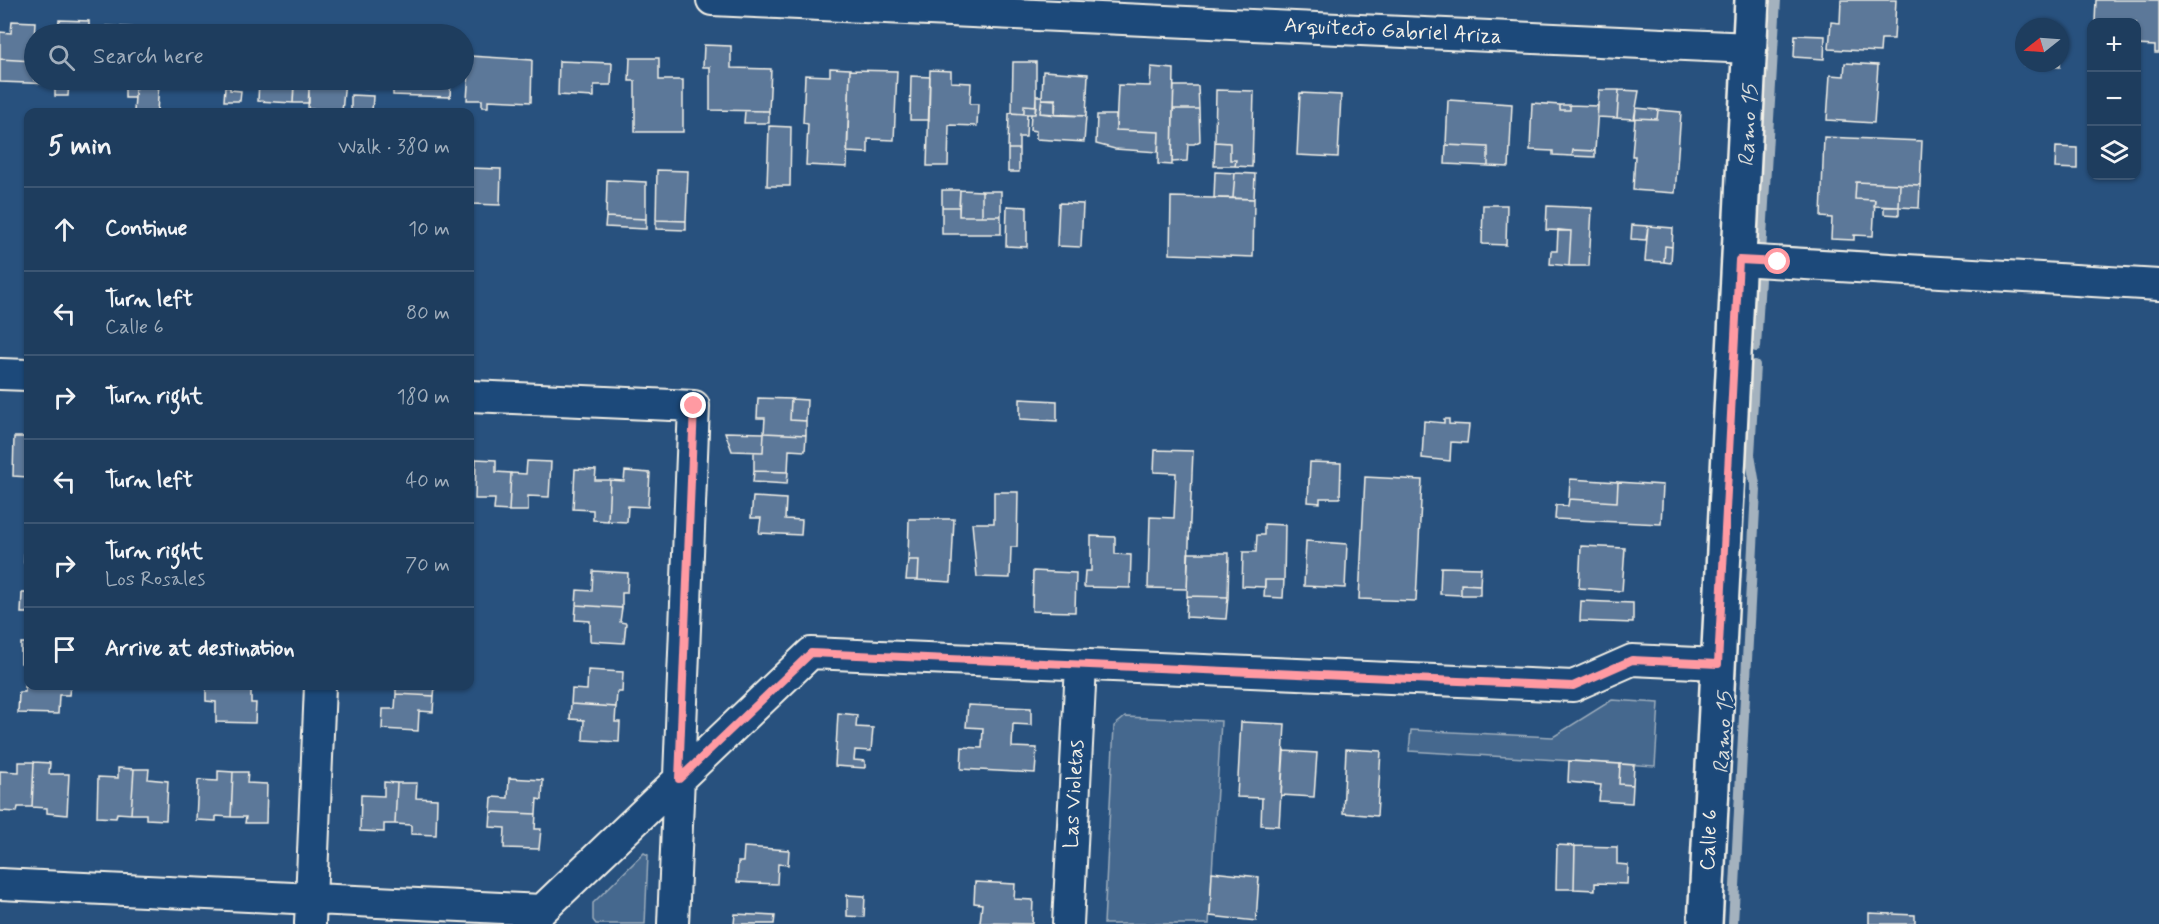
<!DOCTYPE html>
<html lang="en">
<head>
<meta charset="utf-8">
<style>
	body { margin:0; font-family:Mynerve,sans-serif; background:#2b4867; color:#f1f3f6 }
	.controls { position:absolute; right:18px; top:18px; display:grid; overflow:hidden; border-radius:12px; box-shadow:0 2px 4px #0004 }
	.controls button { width:54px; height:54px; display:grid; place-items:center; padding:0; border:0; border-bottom:2px solid #3c5673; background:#1e3d5e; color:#f1f3f6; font:30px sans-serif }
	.compass { position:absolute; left:2015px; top:18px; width:54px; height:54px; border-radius:50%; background:#1e3d5e; box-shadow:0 2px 4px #0004; rotate:253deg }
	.stop { position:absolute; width:18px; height:18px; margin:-14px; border:4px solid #ff9aa2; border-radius:50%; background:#fff }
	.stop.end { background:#ff9aa2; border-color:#fff; box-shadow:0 2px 6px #0008 }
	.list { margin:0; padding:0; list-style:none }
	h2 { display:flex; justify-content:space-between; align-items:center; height:78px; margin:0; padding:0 24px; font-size:26px }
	h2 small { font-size:20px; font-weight:400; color:#a1aebc }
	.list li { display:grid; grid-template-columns:39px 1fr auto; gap:18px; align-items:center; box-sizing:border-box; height:84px; padding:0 24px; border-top:2px solid #3c5673 }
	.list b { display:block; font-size:22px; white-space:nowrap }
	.list p { margin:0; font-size:20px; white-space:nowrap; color:#a1aebc }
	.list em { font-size:20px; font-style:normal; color:#a1aebc }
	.icon { flex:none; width:33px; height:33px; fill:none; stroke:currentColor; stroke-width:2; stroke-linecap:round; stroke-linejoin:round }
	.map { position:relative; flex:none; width:2159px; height:924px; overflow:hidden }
	.search { position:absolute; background:#1e3d5e; box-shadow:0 2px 4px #0004; left:24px; top:24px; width:450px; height:66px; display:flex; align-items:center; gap:15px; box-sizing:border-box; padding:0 21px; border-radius:33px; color:#a1aebc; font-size:22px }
	.panel { position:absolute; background:#1e3d5e; box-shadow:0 2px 4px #0004; left:24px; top:108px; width:450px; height:582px; border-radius:12px }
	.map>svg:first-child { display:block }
</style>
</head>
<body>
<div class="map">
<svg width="2159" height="924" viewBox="0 0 2159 924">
	<rect width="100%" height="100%" fill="#28517e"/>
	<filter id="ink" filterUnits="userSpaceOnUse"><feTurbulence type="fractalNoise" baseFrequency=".0167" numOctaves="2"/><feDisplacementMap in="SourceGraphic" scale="12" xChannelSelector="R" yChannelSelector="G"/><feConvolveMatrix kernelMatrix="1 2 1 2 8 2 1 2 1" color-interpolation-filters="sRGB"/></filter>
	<g filter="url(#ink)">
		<path fill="#45688e" stroke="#9cacbb" stroke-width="1.5" d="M1612,700L1659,703L1655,766L1409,751L1411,730L1553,737Z
			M1125,717L1221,721L1209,924H1104L1114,726Z
			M644,853L648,855L645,924H596L593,920V903Z"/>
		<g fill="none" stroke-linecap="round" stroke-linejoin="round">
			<path stroke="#a4b2be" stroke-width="10" d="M1761,254L1776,0
				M1756,347L1760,280
				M1733,924L1756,490L1750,455L1755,365"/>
		</g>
		<path fill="#5b7899" stroke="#f4f1e8" stroke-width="1.5" d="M1841,0H1896L1894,39H1881L1880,52L1829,49L1831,22L1840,23Z
			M2096,0H2159V53H2155V46L2136,45V22H2095Z
			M59,20L89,21V34H58Z
			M12,21L35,22L33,61L0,59V32L11,33Z
			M106,26L138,28V34H105Z
			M138,28L203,31V34H138Z
			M264,28H294V34H264Z
			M1795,35L1825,36L1824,59L1794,57Z
			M704,45L731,46V68L771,69L769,111L710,110V67H703Z
			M34,46V80H55V84L0,82V59L33,61Z
			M2061,48L2060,67L2024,65V59V63H2060Z
			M470,56L532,60L531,102L488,100V107H482V100H467Z
			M630,58H659V80H683V132H635V81H629Z
			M559,61L612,63L611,85H594V97L558,95Z
			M1013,62H1036V106L1024,105V114L1012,113Z
			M1845,63L1878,65L1874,123L1827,120L1830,75L1844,76Z
			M1151,67L1174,69L1172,165L1158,164L1159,132L1116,130L1118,85L1150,86Z
			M830,68L850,69L847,167L806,165L808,124L803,123L805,75L830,76Z
			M850,70L897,71L894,140L868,139V153L847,152Z
			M930,70L951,71V82L971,83L970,104H978L977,126L949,125L948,166H927Z
			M1043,71L1088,74L1086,116L1055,115L1056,99H1042Z
			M911,76L930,77L929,120H910Z
			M55,80H81V81H69L68,96H55Z
			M136,80H174V83L136,81Z
			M259,80H294L293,103L258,101Z
			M294,80H345L342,112H322V110L308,109L309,88L294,87Z
			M356,80H373V88L355,87Z
			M393,80H451L450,97L393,95Z
			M136,81L159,83L157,112H134Z
			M1174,86H1198L1199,109H1173Z
			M125,87H135V98H125Z
			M225,87H230V90L241,91L240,101H224Z
			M294,87L309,88V103H293Z
			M1216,90L1254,91L1252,167L1235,166L1236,160H1230V143L1215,142Z
			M1599,90H1619L1617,118L1597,117Z
			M1619,90L1639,91L1634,119L1617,118Z
			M1300,93L1341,95L1338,157L1297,155Z
			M351,95L373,96L372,112H351Z
			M1036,96H1042L1040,113L1086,116L1084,142L1036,139V131L1030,130L1031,114H1035Z
			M1042,99L1055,100V115L1040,113Z
			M1448,100L1512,104L1509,167L1488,166V147L1446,145Z
			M1532,103L1560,105V110H1570V105L1598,106L1595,151L1573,150L1572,156L1553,155V151L1530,150Z
			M1024,105L1036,106L1035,114H1024Z
			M1560,105H1570V110H1560Z
			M1636,108L1658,110L1657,119L1635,118Z
			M1173,109H1199L1200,141L1194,144H1188L1187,161L1172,162Z
			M1658,110L1681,112L1675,193L1633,190L1635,156H1632L1635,118L1657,119Z
			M745,111H769V123H744Z
			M1009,113L1027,114L1026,137H1019V149H1008Z
			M1097,115H1116V130L1159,132L1158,152L1115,149L1096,144Z
			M769,126L791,127L790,186H767Z
			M1824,137L1922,141L1920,185L1856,182L1855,199L1875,200L1873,236L1854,235V240L1831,239L1832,218L1821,217Z
			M1215,142L1230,143V160H1236L1235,166H1214Z
			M1446,145L1488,147V166L1445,164Z
			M2056,147L2077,148V169L2055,168Z
			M1008,149H1019V172H1008Z
			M1573,150L1595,151V157L1572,156Z
			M470,168L501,169L500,205L470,204Z
			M657,170L688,171L686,221L656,220Z
			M1215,172L1235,173L1233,198H1214Z
			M1235,173L1255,174L1254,199L1233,198Z
			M607,180L646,182V219L606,217Z
			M1856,182L1900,184L1899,207L1874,206L1875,200L1855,199Z
			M1900,184L1920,185L1919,208L1899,207Z
			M942,190H960L959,207H942Z
			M960,190L982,191V216H959Z
			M982,191H1001V216H982Z
			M1171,197L1254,199L1253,257L1170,254Z
			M1059,203L1083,204L1081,247L1057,246Z
			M1483,205H1507L1506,245L1482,244Z
			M1007,206L1027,207V247L1006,246Z
			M1547,206L1592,208L1589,266H1569L1571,231L1546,230Z
			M942,207H959V216H1001V234H942Z
			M1884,207H1899V215L1884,214Z
			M606,217L646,219V229L605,227Z
			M656,220L686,221V230L656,229Z
			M1632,225L1648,226L1646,240L1631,239Z
			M1648,226L1673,228L1672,247L1665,246L1664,262L1645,261Z
			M1558,230L1571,231L1569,266L1550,264L1551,251H1557Z
			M1665,246L1672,247L1671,263L1664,262Z
			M758,398L791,399L790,420L806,421V435L764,433L765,418H757Z
			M791,399L807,400L806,421L790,420Z
			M1020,399L1057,401V421L1020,419Z
			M1444,419H1449V424L1469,425L1467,443L1451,442L1450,461L1422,458L1424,421L1444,423Z
			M725,432L764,433L763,452L732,451Z
			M764,433L806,435L805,451L789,450L788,472L754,471V452H763Z
			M14,437H28V477L13,476Z
			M1155,450L1193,451L1187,589L1148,588L1150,517L1174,518L1176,473L1154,472Z
			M476,459L496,460V472L511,473L509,511L494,510L495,499H475Z
			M527,461L551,462L549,497L528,496V511H509L511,473L526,474Z
			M1310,462L1341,463L1340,498H1320V503L1308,502Z
			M575,469L596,470L595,480H610L608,521L593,520V510L573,509Z
			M625,471L650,473L648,507L628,506L627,522L608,521L610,480L624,481Z
			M754,471L788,472L787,484L753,482Z
			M1365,477L1422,480L1416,601L1359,599Z
			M1570,479L1618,482L1617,502L1569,499Z
			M1618,482L1663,485L1661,524L1555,519L1556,505L1568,506L1569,499L1617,502Z
			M994,492H1018L1017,547H1011L1010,578L977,577L972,523H994Z
			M753,497L786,499L785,519L802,520L801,535L759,533L761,518H751Z
			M909,519H954L951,582L918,580L919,560H908Z
			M1264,524L1285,525L1284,580H1265V587L1242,586L1243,552H1256L1257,535H1264Z
			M1091,536L1115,537V554L1131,555L1130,588L1084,587L1085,571H1091Z
			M1306,541L1347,544L1345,588L1304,586Z
			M25,543L28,544V564L24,563Z
			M1581,546L1625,548L1622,591L1579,588Z
			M1188,553H1229L1228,597L1187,596Z
			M908,560H919L918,580H906Z
			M1441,567L1481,568L1480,585L1461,584V595L1440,594Z
			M593,571L628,573L627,593H622V608L576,605L577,590L592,591Z
			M1033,571L1076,573L1075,612L1032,611Z
			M28,578V613H21L22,593H28Z
			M1265,580H1284L1283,598L1264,597Z
			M1461,584L1480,585V595H1461Z
			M1187,596L1228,597L1226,619L1186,617Z
			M1581,601L1633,603V623L1580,621Z
			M576,605L622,608L620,622L626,623L624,643L590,641V621L575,620Z
			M21,643H28V678L25,677L26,663H21Z
			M588,670L623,672L622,692H617L616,707L571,704L572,689L587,690Z
			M25,677L28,678V686H70L69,695H59L58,714L18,713L19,692H25Z
			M206,686L251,688V703H256L255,723L216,722V702L206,701Z
			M206,686H252L251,688Z
			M396,686H435L434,696L396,694Z
			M396,694L434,696L433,712L419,711L418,731L382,729L383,709H395Z
			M571,704L616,707L615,722H620L619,742L583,740L584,720L570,719Z
			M968,705L1031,708V725L1013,724L1012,747L1037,748L1035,773L961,769L962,747L982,748L983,728L966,727Z
			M838,713L857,715L856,727L873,728L871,751L855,750L854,760L865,761V768L835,766Z
			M1241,722L1285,724L1279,826L1261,825L1262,798L1237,797Z
			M1346,749L1381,751L1377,816L1343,813Z
			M1284,751L1317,753L1314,797L1281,795Z
			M1569,761L1620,764L1619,784L1633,785L1632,803L1599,801L1601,785L1568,782Z
			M19,762H34L32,807H18L17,812L0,811V771L19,772Z
			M34,762L50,763L49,774H69L67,815L47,813V808L32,807Z
			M1620,764L1634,765L1633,785L1619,784Z
			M118,768L134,769L131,814L117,813L116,818L97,817L98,777L118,778Z
			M134,769H149L148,779L168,781L166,820L146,819V814H131Z
			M218,771L233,772L231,817L216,816V821L196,820L198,780L218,781Z
			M233,772H248L247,783L267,784L266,823H245L246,817H231Z
			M509,778L543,780L542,800L537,799L536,814L491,812L492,797L508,798Z
			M384,782L397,783L395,824H384V832L360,831L361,795L384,796Z
			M397,783H417L416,798L437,799L436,835L411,834V825L395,824Z
			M491,812L536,814L535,829H541L539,849L504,848L505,828L490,827Z
			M1557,845L1575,846L1574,889H1556Z
			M1575,846L1617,847V864L1628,865L1627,884L1595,883V890L1574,889Z
			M744,847L789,850L788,865L778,864L777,884L737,882L738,862H743Z
			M1212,872L1259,877L1256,921L1210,916Z
			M975,882L1015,884L1014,899L1033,900L1032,924L980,923L982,904L974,903Z
			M847,895L865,896L864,917L847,916Z
			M1869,913L1915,915V924H1869Z
			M735,914L775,916L774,924H734Z"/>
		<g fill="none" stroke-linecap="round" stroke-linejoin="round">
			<g stroke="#f4f1e8" stroke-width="34">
				<path id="minor" d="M712,0L1750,48
					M1739,260L2159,285
					M0,374L28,375
					M470,396L694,406L673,924
					M0,884L542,910L811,653L1573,686L1632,660L1718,664
					M310,924L320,686
					M1068,924L1081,665"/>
			</g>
			<g stroke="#f4f1e8" stroke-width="38">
				<path id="tertiary" d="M1705,924L1752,0"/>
			</g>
			<use href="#minor" stroke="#1f4a7a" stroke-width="30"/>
			<use href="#tertiary" stroke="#1f4a7a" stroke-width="33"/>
		</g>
	</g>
	<g fill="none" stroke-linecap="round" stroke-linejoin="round" filter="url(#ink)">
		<path stroke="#ff9aa2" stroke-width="8" d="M694,406L679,779L811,653L1573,686L1632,660L1718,664L1739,260L1778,262"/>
	</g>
	<g text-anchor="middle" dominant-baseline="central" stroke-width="4.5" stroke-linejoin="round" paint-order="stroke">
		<g font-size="21" fill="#f4f1e8" stroke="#1f4a7a">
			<text transform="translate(1393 31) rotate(3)">Arquitecto Gabriel Ariza</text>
			<text transform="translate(1074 794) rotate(-87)">Las Violetas</text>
			<text transform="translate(1709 840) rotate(-87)">Calle 6</text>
		</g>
		<g font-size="22" font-style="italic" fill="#d9dcda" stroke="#1f4a7a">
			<text transform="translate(1749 126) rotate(-87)">Ramo 15</text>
			<text transform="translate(1724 733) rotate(-87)">Ramo 15</text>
		</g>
	</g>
</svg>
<div class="controls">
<button>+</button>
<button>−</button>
<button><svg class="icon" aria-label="layers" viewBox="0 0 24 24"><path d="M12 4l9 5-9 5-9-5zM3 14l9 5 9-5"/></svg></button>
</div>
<svg class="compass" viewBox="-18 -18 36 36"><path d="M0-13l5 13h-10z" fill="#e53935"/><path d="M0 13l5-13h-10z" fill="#a1aebc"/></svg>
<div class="stop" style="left:1778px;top:262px"></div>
<div class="stop end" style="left:694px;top:406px"></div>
<div class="search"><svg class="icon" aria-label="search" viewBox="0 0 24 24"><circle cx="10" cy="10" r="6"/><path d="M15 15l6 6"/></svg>Search here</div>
<section class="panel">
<h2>5 min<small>Walk · 380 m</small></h2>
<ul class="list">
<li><svg class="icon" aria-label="ahead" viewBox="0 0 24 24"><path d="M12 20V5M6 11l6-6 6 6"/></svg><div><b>Continue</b></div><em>10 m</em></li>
<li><svg class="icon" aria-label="left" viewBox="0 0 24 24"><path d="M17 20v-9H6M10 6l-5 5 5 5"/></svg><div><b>Turn left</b><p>Calle 6</p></div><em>80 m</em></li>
<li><svg class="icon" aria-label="right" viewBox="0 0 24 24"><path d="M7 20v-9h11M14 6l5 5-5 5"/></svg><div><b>Turn right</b></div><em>180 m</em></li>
<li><svg class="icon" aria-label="left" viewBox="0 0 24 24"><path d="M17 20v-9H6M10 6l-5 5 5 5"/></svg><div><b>Turn left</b></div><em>40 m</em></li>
<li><svg class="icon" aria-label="right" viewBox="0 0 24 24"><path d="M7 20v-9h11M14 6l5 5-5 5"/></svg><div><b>Turn right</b><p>Los Rosales</p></div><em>70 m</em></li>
<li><svg class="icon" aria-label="arrive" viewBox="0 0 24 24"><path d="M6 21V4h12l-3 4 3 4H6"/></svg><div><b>Arrive at destination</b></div></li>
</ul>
</section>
</div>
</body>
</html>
